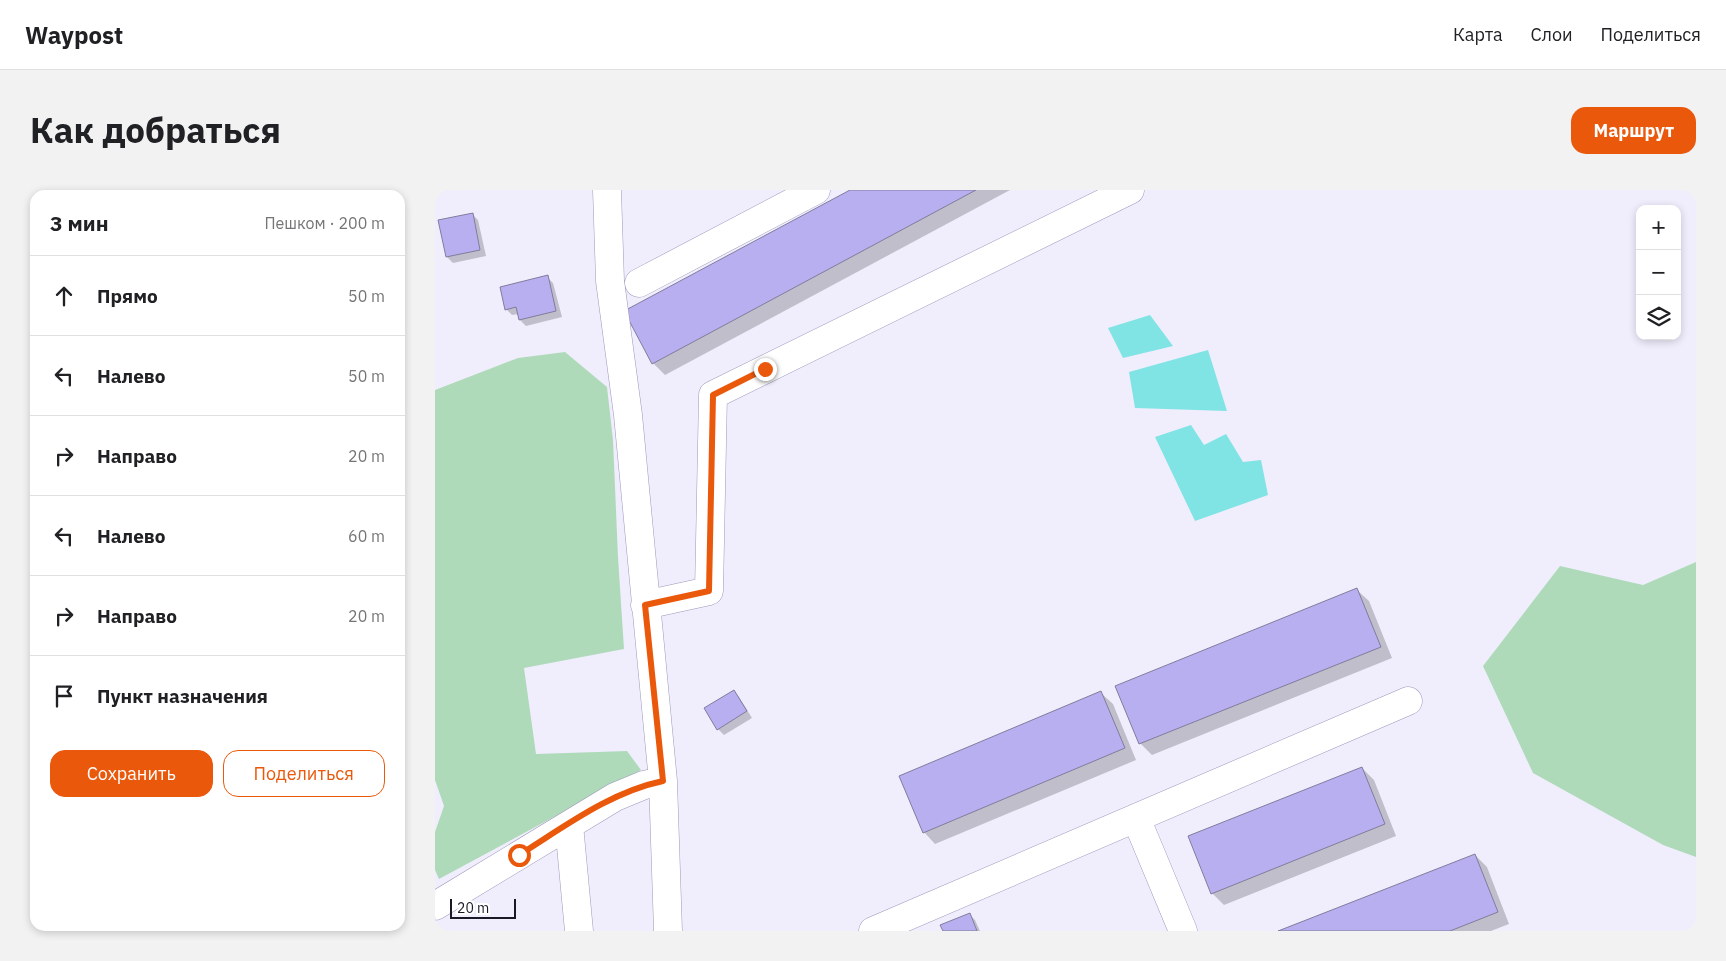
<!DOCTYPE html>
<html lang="ru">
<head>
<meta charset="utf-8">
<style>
	body { margin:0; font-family:"IBM Plex Sans",sans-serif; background:#f2f2f2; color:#202124 }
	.controls { position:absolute; right:15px; top:15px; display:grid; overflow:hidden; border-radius:10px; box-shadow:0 2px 8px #0003 }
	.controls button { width:45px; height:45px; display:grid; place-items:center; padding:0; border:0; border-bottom:1px solid #e0e0e0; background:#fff; color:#202124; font:25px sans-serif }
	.scale { position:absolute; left:15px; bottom:12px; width:66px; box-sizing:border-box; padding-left:5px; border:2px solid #191824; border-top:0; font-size:14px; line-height:18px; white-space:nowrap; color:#191824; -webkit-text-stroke:4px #fff; paint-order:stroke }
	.stop { position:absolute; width:15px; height:15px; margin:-11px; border:4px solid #ea580c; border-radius:50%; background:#fff }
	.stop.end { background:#ea580c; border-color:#fff; box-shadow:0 1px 5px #0008 }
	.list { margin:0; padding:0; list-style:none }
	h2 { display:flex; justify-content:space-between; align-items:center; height:65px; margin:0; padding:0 20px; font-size:21px }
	h2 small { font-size:16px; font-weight:400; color:#757577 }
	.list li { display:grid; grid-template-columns:32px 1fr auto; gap:15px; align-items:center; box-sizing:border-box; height:80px; padding:0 20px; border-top:1px solid #e0e0e0 }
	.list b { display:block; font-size:19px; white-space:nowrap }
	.list em { font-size:16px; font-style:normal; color:#757577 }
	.actions { display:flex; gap:10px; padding:15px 20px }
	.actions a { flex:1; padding:11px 0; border:1px solid #ea580c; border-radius:15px; text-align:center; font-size:18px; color:#ea580c }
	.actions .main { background:#ea580c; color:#fff }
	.icon { flex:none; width:28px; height:28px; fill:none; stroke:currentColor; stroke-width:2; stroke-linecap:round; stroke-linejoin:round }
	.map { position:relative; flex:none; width:1261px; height:741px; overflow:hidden; border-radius:15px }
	header { display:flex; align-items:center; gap:30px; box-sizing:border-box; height:70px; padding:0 25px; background:#fff; border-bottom:1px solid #e0e0e0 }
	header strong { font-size:24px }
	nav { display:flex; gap:28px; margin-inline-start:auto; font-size:18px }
	.intro { display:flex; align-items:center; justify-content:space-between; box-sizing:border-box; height:120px; padding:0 30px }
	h1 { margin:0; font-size:35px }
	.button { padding:12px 22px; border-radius:15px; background:#ea580c; color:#fff; font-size:18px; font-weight:700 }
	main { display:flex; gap:30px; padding:0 30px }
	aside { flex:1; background:#fff; border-radius:15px; box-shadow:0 2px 8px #0003 }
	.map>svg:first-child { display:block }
</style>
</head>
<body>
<header>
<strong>Waypost</strong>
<nav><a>Карта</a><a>Слои</a><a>Поделиться</a></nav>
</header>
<div class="intro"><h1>Как добраться</h1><a class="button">Маршрут</a></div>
<main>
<aside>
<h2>3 мин<small>Пешком · 200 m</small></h2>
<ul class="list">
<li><svg class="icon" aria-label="ahead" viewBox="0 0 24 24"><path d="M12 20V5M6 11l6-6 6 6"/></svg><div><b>Прямо</b></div><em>50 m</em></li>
<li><svg class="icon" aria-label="left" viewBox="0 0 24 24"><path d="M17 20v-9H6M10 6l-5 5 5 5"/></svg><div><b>Налево</b></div><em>50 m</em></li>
<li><svg class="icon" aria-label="right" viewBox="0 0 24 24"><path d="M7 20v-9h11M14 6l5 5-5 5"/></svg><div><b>Направо</b></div><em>20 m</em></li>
<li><svg class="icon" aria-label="left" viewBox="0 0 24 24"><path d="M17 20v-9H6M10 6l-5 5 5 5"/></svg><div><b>Налево</b></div><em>60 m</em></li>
<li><svg class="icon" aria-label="right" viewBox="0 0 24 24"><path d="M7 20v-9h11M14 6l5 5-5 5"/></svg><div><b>Направо</b></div><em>20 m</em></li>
<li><svg class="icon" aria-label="arrive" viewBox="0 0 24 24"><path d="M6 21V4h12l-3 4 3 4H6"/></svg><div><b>Пункт назначения</b></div></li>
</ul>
<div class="actions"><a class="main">Сохранить</a><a>Поделиться</a></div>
</aside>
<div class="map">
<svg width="1261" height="741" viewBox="0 0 1261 741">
	<rect width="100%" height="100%" fill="#f0eefd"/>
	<path fill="#afdaba" d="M130,162L172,197L178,250L183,367L189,459L89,478L101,564L192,561L206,580L4,689L0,680V642L9,616L0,590V200L83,168Z
		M1261,372V667L1228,655L1098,583L1048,476L1125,376L1208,395Z"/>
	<path fill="#80e3e4" d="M715,125L738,156L688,168L673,138Z
		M773,160L792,221L700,218L694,182Z
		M756,235L769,255L791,244L808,272L826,270L833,305L760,331L720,247Z"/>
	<path fill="#0003" d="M418,0H575L230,185L218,173Z
		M37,24L43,30L51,66L18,73L12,67Z
		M112,87L118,93L127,127L91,136L85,130L84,124L77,125L71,119Z
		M922,400L934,411L957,468L717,565L705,553Z
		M298,501L304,507L317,528L289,545L283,539Z
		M666,503L678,514L701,570L500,654L489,642Z
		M927,578L939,590L961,646L789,715L777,703Z
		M1040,665L1052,677L1074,734L1056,741H846Z
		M534,724L540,730L545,741H509Z"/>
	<path fill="#b8aff1" stroke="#807c9c" d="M415,0H541L217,174L189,121Z
		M38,23L45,60L11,67L3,30Z
		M113,85L121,121L84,130L81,117L70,120L65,97Z
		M922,398L946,457L704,554L680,496Z
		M299,500L312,521L282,540L269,518Z
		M666,501L690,558L488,643L464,586Z
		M927,577L950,634L776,704L753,646Z
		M1040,664L1063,722L1015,741H843Z
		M535,723L542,741H508L505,735Z"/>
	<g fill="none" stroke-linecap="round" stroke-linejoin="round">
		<g stroke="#9d98ba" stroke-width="29">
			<path id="minor" d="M172,0L175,91L193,225L228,591L233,741
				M204,93L381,0
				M210,415L274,401L278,205L695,0
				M701,628L748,741
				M134,635L144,741
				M0,716L180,607L209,595L228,591
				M438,741L973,511"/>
		</g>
		<use href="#minor" stroke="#fff" stroke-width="28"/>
	</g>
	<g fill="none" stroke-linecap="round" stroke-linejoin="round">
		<path stroke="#ea580c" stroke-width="6" d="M84,665C129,637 175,602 228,591L210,415L274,401L278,205L330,179"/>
	</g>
</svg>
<div class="controls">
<button>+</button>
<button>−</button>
<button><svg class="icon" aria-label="layers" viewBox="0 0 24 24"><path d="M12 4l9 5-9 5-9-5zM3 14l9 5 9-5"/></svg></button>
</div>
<div class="scale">20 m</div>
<div class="stop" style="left:84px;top:665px"></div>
<div class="stop end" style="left:330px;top:179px"></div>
</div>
</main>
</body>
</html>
